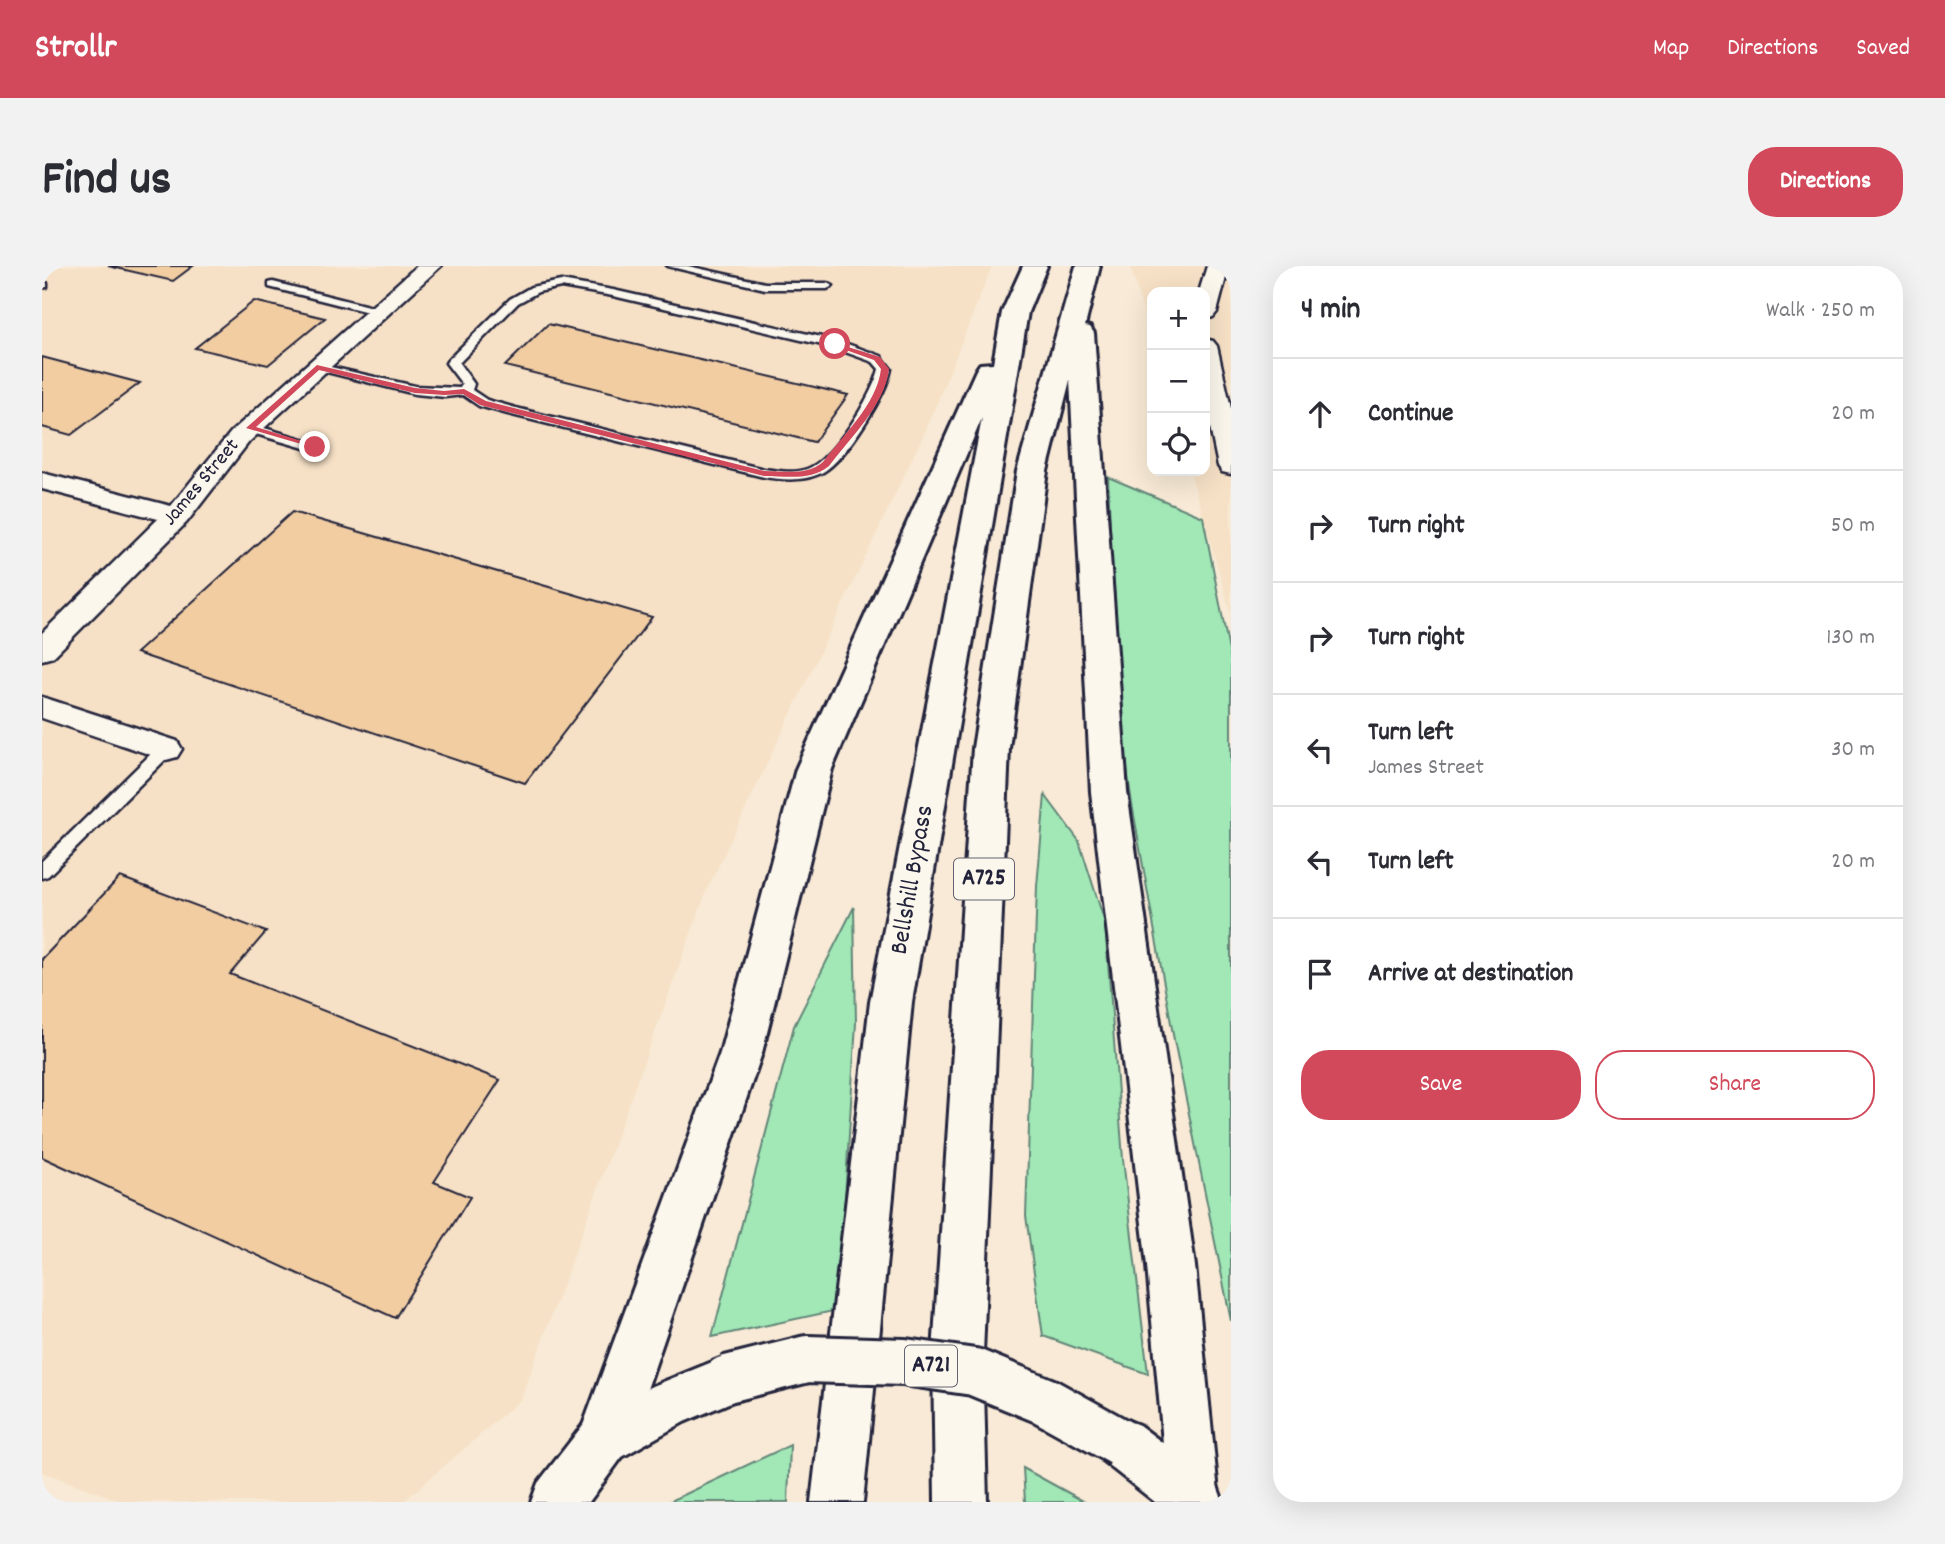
<!DOCTYPE html>
<html lang="en">
<head>
<meta charset="utf-8">
<style>
	body { margin:0; font-family:Dekko,sans-serif; background:#f2f2f3; color:#2b2b33 }
	.controls { position:absolute; right:21px; top:21px; display:grid; overflow:hidden; border-radius:14px; box-shadow:0 7px 28px #0002 }
	.controls button { width:63px; height:63px; display:grid; place-items:center; padding:0; border:0; border-bottom:2px solid #e1e1e2; background:#fff; color:#2b2b33; font:35px sans-serif }
	.stop { position:absolute; width:21px; height:21px; margin:-16px; border:5px solid #d1495b; border-radius:50%; background:#fff }
	.stop.end { background:#d1495b; border-color:#fff; box-shadow:0 2px 7px #0008 }
	.list { margin:0; padding:0; list-style:none }
	h2 { display:flex; justify-content:space-between; align-items:center; height:91px; margin:0; padding:0 28px; font-size:30px }
	h2 small { font-size:23px; font-weight:400; color:#7c7c81 }
	.list li { display:grid; grid-template-columns:46px 1fr auto; gap:21px; align-items:center; box-sizing:border-box; height:112px; padding:0 28px; border-top:2px solid #e1e1e2 }
	.list b { display:block; font-size:26px; white-space:nowrap }
	.list p { margin:0; font-size:23px; white-space:nowrap; color:#7c7c81 }
	.list em { font-size:23px; font-style:normal; color:#7c7c81 }
	.actions { display:flex; gap:14px; padding:21px 28px }
	.actions a { flex:1; padding:16px 0; border:2px solid #d1495b; border-radius:28px; text-align:center; font-size:24px; color:#d1495b }
	.actions .main { background:#d1495b; color:#fff }
	.icon { flex:none; width:38px; height:38px; fill:none; stroke:currentColor; stroke-width:2; stroke-linecap:round; stroke-linejoin:round }
	.map { position:relative; flex:none; width:1189px; height:1236px; overflow:hidden; border-radius:28px }
	header { display:flex; align-items:center; gap:42px; box-sizing:border-box; height:98px; padding:0 35px; background:#d1495b; color:#fff }
	header strong { font-size:33px }
	nav { display:flex; gap:38px; margin-inline-start:auto; font-size:24px }
	.intro { display:flex; align-items:center; justify-content:space-between; box-sizing:border-box; height:168px; padding:0 42px }
	h1 { margin:0; font-size:49px }
	.button { padding:18px 32px; border-radius:28px; background:#d1495b; color:#fff; font-size:24px; font-weight:700 }
	main { display:flex; gap:42px; padding:0 42px }
	aside { flex:1; background:#fff; border-radius:28px; box-shadow:0 7px 28px #0002 }
	.map>svg:first-child { display:block }
</style>
</head>
<body>
<header>
<strong>Strollr</strong>
<nav><a>Map</a><a>Directions</a><a>Saved</a></nav>
</header>
<div class="intro"><h1>Find us</h1><a class="button">Directions</a></div>
<main>
<div class="map">
<svg width="1189" height="1236" viewBox="0 0 1189 1236">
	<rect width="100%" height="100%" fill="#f8ead6"/>
	<filter id="ink" filterUnits="userSpaceOnUse"><feTurbulence type="fractalNoise" baseFrequency=".0143" numOctaves="2"/><feDisplacementMap in="SourceGraphic" scale="14" xChannelSelector="R" yChannelSelector="G"/><feConvolveMatrix kernelMatrix="1 2 1 2 8 2 1 2 1" color-interpolation-filters="sRGB"/></filter>
	<g filter="url(#ink)">
		<path fill="#f6e1c6" d="M0,0H950L887,157L664,626L479,1133L361,1236H82L0,1206Z
			M1090,0H1189V347L1148,205H1163V26H1110V77L1089,3Z"/>
		<path fill="#a1e8b6" stroke="#628578" stroke-width="2" d="M1066,211L1161,251L1189,395V1055L1132,774L1090,538L1075,432Z
			M1003,529L1037,575L1063,657L1081,893L1106,1108L1001,1070L984,950L995,620Z
			M812,641L814,757L796,1044L670,1071L752,760Z
			M748,1179L746,1236H627L631,1234Z
			M981,1202L1043,1236H983Z"/>
		<path fill="#f1cda1" stroke="#22223b" stroke-width="2" d="M66,0H151L131,15Z
			M212,35L283,52L226,99L153,82Z
			M506,58L806,129L772,176L463,100Z
			M0,91L98,117L29,169L0,161Z
			M250,246L610,351L483,517L94,387Z
			M78,611L224,666L188,708L458,814L392,916L428,931L353,1052L0,891V693Z"/>
		<g fill="none" stroke-linecap="round" stroke-linejoin="round">
			<g stroke="#22223b" stroke-width="5">
				<path id="lane" d="M625,0H646L723,17H785L791,20L785,23H723Z
					M0,15L5,17V21L0,22Z
					M519,15L571,24L797,75L839,90L849,103C844,129 804,193 781,206C763,216 741,214 722,211L466,148L437,140L421,129L403,131L373,128L269,102L275,98L373,120L418,122L420,118L404,97L406,94L468,33L489,21ZM519,21L571,30L789,81L831,96L837,103C831,129 791,194 765,203C752,208 736,205 722,203L474,142L445,134L430,124L432,118L417,97L476,37L496,26Z
					M231,16L342,44L344,46L338,49L227,21V17Z
					M208,158L278,178L279,181L273,185L203,165L202,162Z
					M124,478L130,479L132,483L130,487L6,610L0,612V595L118,479Z"/>
			</g>
			<g stroke="#22223b" stroke-width="5">
				<path id="street" d="M375,0H399L207,176L145,256L11,391L0,394V367L116,253L0,223V207L129,240L189,166Z
					M1165,0H1187L1175,46L1171,51L1163,53V26H1157Z
					M1163,73L1171,75L1175,80L1189,142V208L1180,206L1176,200L1163,137Z
					M0,431L135,475L140,483L135,491L124,494L0,452Z"/>
			</g>
			<g stroke="#22223b" stroke-width="6">
				<path id="primary" d="M685,1090L703,1096L710,1113L703,1130L642,1156L580,1191L547,1236H489L496,1217L544,1155L606,1122Z
					M1079,1152L1097,1159L1174,1217L1181,1236H1113L1061,1195L1053,1177L1061,1159Z"/>
			</g>
			<g stroke="#22223b" stroke-width="6">
				<path id="highway" d="M981,0H1005L986,46L870,736L821,1236H769L828,736L940,152L790,503L720,787L588,1173L580,1191L562,1198L544,1191L536,1173L678,787L754,503L934,104L938,98L951,97L960,46Z
					M1034,0H1058L1043,60L1048,61L1052,67L1085,526L1153,1000L1177,1236H1127L1126,1232L1105,1000L1049,526L1028,114L1005,205L967,482L941,1087L945,1236H893L891,1087L931,482L975,205Z"/>
			</g>
			<use href="#lane" fill="#fbf7ec" fill-rule="evenodd"/>
			<use href="#street" fill="#fbf7ec" fill-rule="evenodd"/>
			<use href="#primary" fill="#fbf7ec" fill-rule="evenodd"/>
			<use href="#highway" fill="#fbf7ec" fill-rule="evenodd"/>
			<g stroke="#22223b" stroke-width="52" stroke-linecap="butt">
				<path id="primary-bridge" d="M685,1113L765,1093L862,1096L932,1106L1003,1135L1079,1177"/>
			</g>
			<use href="#primary-bridge" stroke="#fbf7ec" stroke-width="46"/>
		</g>
	</g>
	<path fill="#d1495b" d="M790,76L838,91L847,103C843,139 808,172 787,200C769,215 745,210 722,210L438,139L421,128L402,129L373,127L277,104L214,161L276,180V183L204,162L275,99L373,122L402,125L422,123L444,135L722,205C743,205 765,210 781,196C801,169 835,138 839,103L832,94L790,79Z"/>
	<g text-anchor="middle" dominant-baseline="central" stroke-width="5" stroke-linejoin="round" paint-order="stroke">
		<g font-size="21" fill="#22223b" stroke="#fbf7ec">
			<text transform="translate(160 217) rotate(-50)">James Street</text>
		</g>
		<g fill="#fbf7ec" stroke="#636270" stroke-width="2">
			<rect x="912" y="592.5" width="60" height="41" rx="5"/>
			<rect x="863" y="1079.5" width="52" height="41" rx="5"/>
		</g>
		<g font-size="24" font-weight="bold" fill="#22223b">
			<text x="942" y="613">A725</text>
			<text x="889" y="1100">A721</text>
		</g>
		<g font-size="26" fill="#22223b" stroke="#fbf7ec">
			<text transform="translate(871 614) rotate(-80)">Bellshill Bypass</text>
		</g>
	</g>
</svg>
<div class="controls">
<button>+</button>
<button>−</button>
<button><svg class="icon" aria-label="locate" viewBox="0 0 24 24"><circle cx="12" cy="12" r="6"/><path d="M12 2v4M12 18v4M2 12h4M18 12h4"/></svg></button>
</div>
<div class="stop" style="left:793px;top:78px"></div>
<div class="stop end" style="left:273px;top:181px"></div>
</div>
<aside>
<h2>4 min<small>Walk · 250 m</small></h2>
<ul class="list">
<li><svg class="icon" aria-label="ahead" viewBox="0 0 24 24"><path d="M12 20V5M6 11l6-6 6 6"/></svg><div><b>Continue</b></div><em>20 m</em></li>
<li><svg class="icon" aria-label="right" viewBox="0 0 24 24"><path d="M7 20v-9h11M14 6l5 5-5 5"/></svg><div><b>Turn right</b></div><em>50 m</em></li>
<li><svg class="icon" aria-label="right" viewBox="0 0 24 24"><path d="M7 20v-9h11M14 6l5 5-5 5"/></svg><div><b>Turn right</b></div><em>130 m</em></li>
<li><svg class="icon" aria-label="left" viewBox="0 0 24 24"><path d="M17 20v-9H6M10 6l-5 5 5 5"/></svg><div><b>Turn left</b><p>James Street</p></div><em>30 m</em></li>
<li><svg class="icon" aria-label="left" viewBox="0 0 24 24"><path d="M17 20v-9H6M10 6l-5 5 5 5"/></svg><div><b>Turn left</b></div><em>20 m</em></li>
<li><svg class="icon" aria-label="arrive" viewBox="0 0 24 24"><path d="M6 21V4h12l-3 4 3 4H6"/></svg><div><b>Arrive at destination</b></div></li>
</ul>
<div class="actions"><a class="main">Save</a><a>Share</a></div>
</aside>
</main>
</body>
</html>
